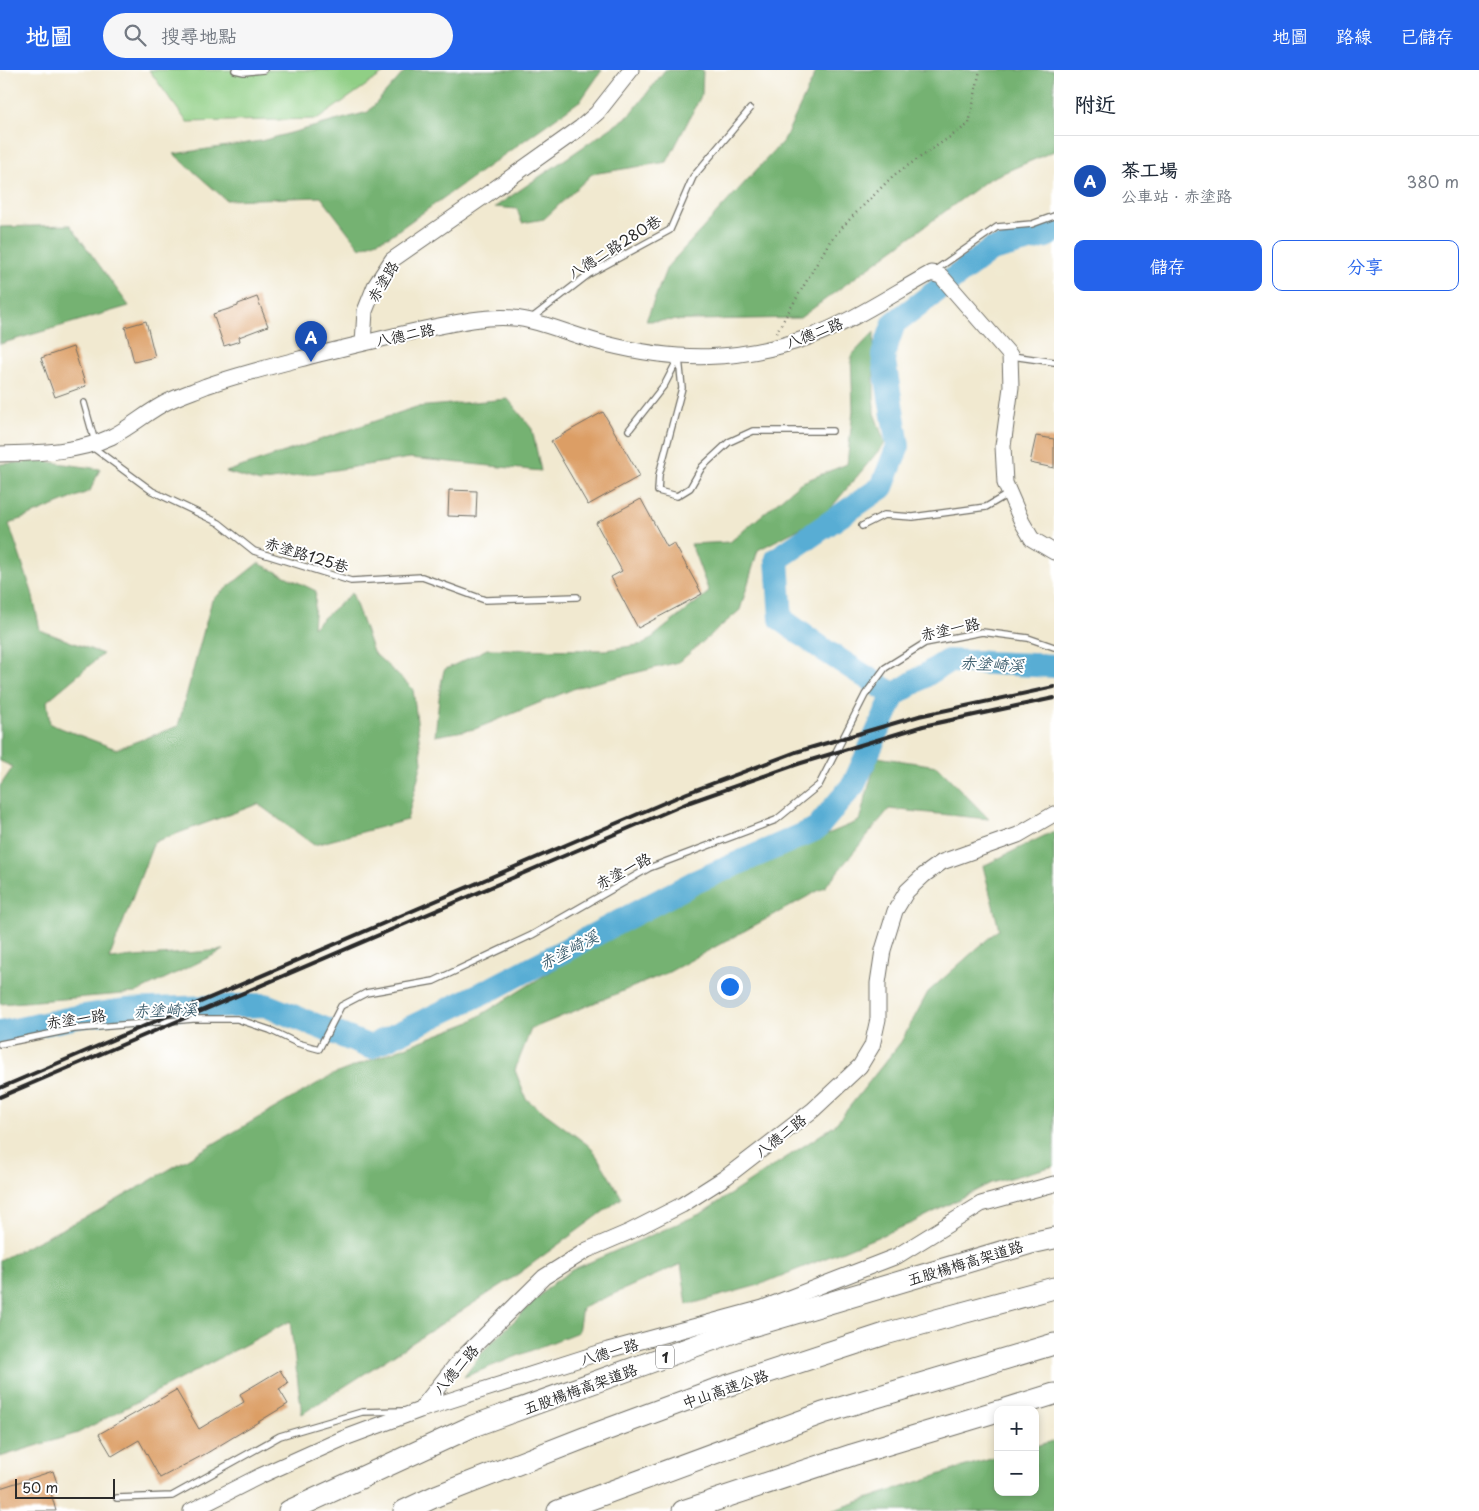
<!DOCTYPE html>
<html lang="zh-TW">
<head>
<meta charset="utf-8">
<style>
	body { margin:0; font-family:"Playpen Sans","LXGW WenKai TC",sans-serif; background:#f6f6f7; color:#1f2937 }
	.controls { position:absolute; right:15px; bottom:15px; display:grid; overflow:hidden; border-radius:10px; box-shadow:0 2px 8px #0003 }
	.controls button { width:45px; height:45px; display:grid; place-items:center; padding:0; border:0; border-bottom:1px solid #e0e1e3; background:#fff; color:#1f2937; font:25px sans-serif }
	.scale { position:absolute; left:15px; bottom:12px; width:100px; box-sizing:border-box; padding-left:5px; border:2px solid #2b2b2b; border-top:0; font-size:14px; line-height:18px; white-space:nowrap; color:#2b2b2b; -webkit-text-stroke:4px #fff; paint-order:stroke }
	.you { position:absolute; left:729px; top:916px; width:18px; height:18px; margin:-12px; border:4px solid #fff; border-radius:50%; background:#1a73e8; box-shadow:0 0 0 8px #1a73e833 }
	.badge { display:grid; place-items:center; width:32px; height:32px; border-radius:50%; background:#2563eb; color:#fff; font-size:16px; font-weight:700 }
	.pin { position:absolute; translate:-50% -41px; filter:drop-shadow(0 1px 2px #0008) }
	.pin::after { content:''; position:absolute; top:26px; width:18px; height:15px; background:inherit; clip-path:polygon(0 0,100% 0,50% 100%) }
	.list { margin:0; padding:0; list-style:none }
	h2 { display:flex; justify-content:space-between; align-items:center; height:65px; margin:0; padding:0 20px; font-size:21px }
	h2 small { font-size:16px; font-weight:400; color:#747a83 }
	.list li { display:grid; grid-template-columns:32px 1fr auto; gap:15px; align-items:center; box-sizing:border-box; height:90px; padding:0 20px; border-top:1px solid #e0e1e3 }
	.list b { display:block; font-size:19px; white-space:nowrap }
	.list p { margin:0; font-size:16px; white-space:nowrap; color:#747a83 }
	.list em { font-size:16px; font-style:normal; color:#747a83 }
	.actions { display:flex; gap:10px; padding:15px 20px }
	.actions a { flex:1; padding:11px 0; border:1px solid #2563eb; border-radius:10px; text-align:center; font-size:18px; color:#2563eb }
	.actions .main { background:#2563eb; color:#fff }
	.icon { flex:none; width:28px; height:28px; fill:none; stroke:currentColor; stroke-width:2; stroke-linecap:round; stroke-linejoin:round }
	.map { position:relative; flex:none; width:1054px; height:1441px; overflow:hidden }
	header { display:flex; align-items:center; gap:30px; box-sizing:border-box; height:70px; padding:0 25px; background:#2563eb; color:#fff }
	header strong { font-size:24px }
	nav { display:flex; gap:28px; margin-inline-start:auto; font-size:18px }
	.search { width:350px; height:45px; background:#f6f6f7; display:flex; align-items:center; gap:12px; box-sizing:border-box; padding:0 18px; border-radius:28px; color:#747a83; font-size:19px }
	main { display:flex }
	aside { flex:1; background:#fff }
	.map>svg:first-child { display:block }
</style>
</head>
<body>
<header>
<strong>地圖</strong>
<div class="search"><svg class="icon" aria-label="search" viewBox="0 0 24 24"><circle cx="10" cy="10" r="6"/><path d="M15 15l6 6"/></svg>搜尋地點</div>
<nav><a>地圖</a><a>路線</a><a>已儲存</a></nav>
</header>
<main>
<div class="map">
<svg width="1054" height="1441" viewBox="0 0 1054 1441">
	<rect width="100%" height="100%" fill="#fff"/>
	<filter id="ink" filterUnits="userSpaceOnUse"><feTurbulence type="fractalNoise" baseFrequency=".02" numOctaves="2"/><feDisplacementMap in="SourceGraphic" scale="10" xChannelSelector="R" yChannelSelector="G"/><feConvolveMatrix kernelMatrix="1 2 1 2 8 2 1 2 1" color-interpolation-filters="sRGB"/></filter>
	<filter id="wash" filterUnits="userSpaceOnUse"><feTurbulence type="fractalNoise" baseFrequency=".0096" numOctaves="4" result="noise"/><feDisplacementMap in="SourceGraphic" scale="20" xChannelSelector="R" yChannelSelector="G"/><feGaussianBlur stdDeviation="1.12" result="paint"/><feColorMatrix in="noise" values="0 0 0 0 0 0 0 0 0 0 0 0 0 0 0 0 0 1.4 0 .05"/><feComposite in="paint" operator="in"/></filter>
	<g filter="url(#wash)">
		<rect width="100%" height="100%" fill="#f1e9d0"/>
		<path fill="#90cf85" stroke="#5e7d58" d="M149,0H388L318,49L187,52Z"/>
		<path fill="#74b272" stroke="#506e4e" d="M406,0H602L581,30L390,166L360,178L321,127L226,130L174,84L261,71L368,42Z
			M665,0H703L702,24L667,92L592,104L544,149L522,153L517,139L495,137L630,45Z
			M817,0H1054V81L989,109L800,248L646,251L667,197L784,70Z
			M70,155L129,236L0,274V157Z
			M874,262V343L885,373L824,446L758,480L740,540L679,592L578,617L475,659L435,666L440,619L444,600L487,579L605,580L644,574L709,522L691,474L730,472L800,413L847,394L853,340L851,286Z
			M508,329L532,359L541,401L410,388L260,412L226,402L416,337Z
			M43,391L100,399L90,421L9,454L32,522L40,560L103,584L47,631L50,654L116,679L178,656L212,530L258,493L316,521L313,557L352,523L373,582L413,619L422,692L407,750L314,775L258,734L154,772L109,889L224,880L135,923L0,934V716L13,697L0,691V394Z
			M877,687L937,696L989,749L889,739L825,817L669,902L531,959L515,1000L526,1029L592,1078L622,1128L514,1207L302,1344L290,1251L78,1363L0,1387V1190L96,1142L332,1005L468,953L657,835L859,751Z
			M1054,761V1096L991,1113L912,1153L759,1215L687,1235L681,1194L582,1238L578,1262L464,1307L484,1280L552,1214L572,1200L702,1143L834,1056L901,972L928,922L999,859L983,796Z
			M1054,1371V1441H831L959,1398L998,1387V1422H1035V1376Z"/>
		<g fill="none" stroke-linecap="round" stroke-linejoin="round">
			<path stroke="#59add4" stroke-width="24" d="M894,625L824,580L781,549L777,489L882,417L898,376L883,285L894,253L991,180L1046,166L1054,161
				M0,963L77,947L125,940L265,935L370,977L493,918L695,812L816,759L854,714L894,625L948,591L1054,596"/>
		</g>
		<g id="blocks">
			<path fill="#dc9e65" d="M257,227L268,256L239,267L240,271L224,276L213,244L238,236V234Z
				M146,251L155,287L134,292L125,257Z
				M73,277L86,316L55,327L41,288Z
				M603,342L640,406L588,435L551,371Z
				M1036,366L1054,369V398L1030,393Z
				M449,420L477,421L476,447L448,446Z
				M641,429L667,477L674,473L702,524L638,558L611,507L622,501L596,453Z
				M280,1300L288,1313L279,1319L288,1334L207,1383L160,1408L139,1370L112,1386L99,1364L176,1320L199,1359L244,1332L240,1324Z
				M53,1401L57,1413L49,1416L56,1441H0V1418Z"/>
		</g>
	</g>
	<g filter="url(#ink)">
		<use href="#blocks" fill-opacity="0" stroke="#706e65" stroke-width="1"/>
		<g fill="none" stroke-linecap="round" stroke-linejoin="round">
			<g stroke="#706e65" stroke-width="8">
				<path id="service" d="M235,0L244,2L264,0
					M934,201L997,157L1032,154L1054,146
					M532,248L589,204L670,160L693,107L750,39
					M1012,286L1054,292
					M679,288L682,318L659,405L658,421L677,426L690,418L702,397L729,372L753,361H832
					M84,333L95,372
					M629,360L665,314L679,287
					M91,376L152,421L219,453L254,481L351,511L422,507L485,530L577,527
					M862,456L884,445L913,447L986,437L1008,424
					M0,974L74,959L193,949H237L270,960L297,973L319,979L341,936L366,923L434,911L532,865L649,798L776,750L819,715L865,625L885,598L925,573L982,562L1028,568L1054,577
					M117,1428L172,1426L280,1366L362,1342L403,1341"/>
			</g>
			<g stroke="#706e65" stroke-width="17">
				<path id="tertiary" d="M363,273L365,241L375,216L392,190L483,127L580,58L597,43L631,0
					M0,384C36,383 77,383 111,367C132,357 149,340 169,331C181,325 194,321 206,316C243,303 281,294 319,284C370,272 421,258 472,250C491,247 513,246 531,251C556,257 581,268 606,274C678,292 739,292 809,267C852,252 891,225 931,203L941,206L1010,285L1011,317L1003,376L1005,413L1022,452L1032,469L1054,482
					M420,1340L459,1291L544,1207L587,1180L629,1162L682,1135L726,1107L813,1040L860,996L872,976L878,949V913L883,880L895,841L907,821L924,805L942,792L1018,765L1054,744
					M191,1441L260,1406L342,1369L420,1340L608,1280L763,1238L897,1186L981,1134L1054,1114"/>
			</g>
			<g stroke="#706e65" stroke-width="23">
				<path id="motorway" d="M1003,1340L1054,1324
					M289,1441L473,1356L745,1258L1031,1173L1054,1168
					M404,1441L436,1426L584,1368L711,1321L885,1264L1054,1218
					M558,1441L823,1343L1054,1274
					M683,1441L852,1385L998,1341"/>
			</g>
			<path stroke="#706e65" stroke-width="2.5" stroke-dasharray="1 4" stroke-linecap="butt" d="M776,263L830,171L849,150L894,105L969,54L980,0"/>
			<use href="#service" stroke="#fff" stroke-width="5.5"/>
			<use href="#tertiary" stroke="#fff" stroke-width="15"/>
			<use href="#motorway" stroke="#fff" stroke-width="21"/>
			<path stroke="#2b2b2b" stroke-width="4" d="M0,1018L687,723L796,682L919,646L1054,617
				M0,1027L690,732L798,694L923,656L1054,628"/>
		</g>
	</g>
	<g text-anchor="middle" dominant-baseline="central" stroke-width="4" stroke-linejoin="round" paint-order="stroke">
		<rect fill="#fff" stroke="#6b6b6b" stroke-width="1" x="656" y="1275.5" width="18" height="23" rx="4"/>
		<g font-size="14" font-weight="bold" fill="#2b2b2b">
			<text x="665" y="1287">1</text>
		</g>
		<g font-size="15" fill="#2b2b2b" stroke="#fff">
			<text transform="translate(614 176) rotate(-32)">八德二路280巷</text>
			<text transform="translate(382 211) rotate(-59)">赤塗路</text>
			<text transform="translate(814 262) rotate(-21)">八德二路</text>
			<text transform="translate(405 264) rotate(-12)">八德二路</text>
			<text transform="translate(307 484) rotate(17)">赤塗路125巷</text>
			<text transform="translate(950 558) rotate(-12)">赤塗一路</text>
			<text transform="translate(623 800) rotate(-28)">赤塗一路</text>
			<text transform="translate(76 948) rotate(-8)">赤塗一路</text>
			<text transform="translate(780 1065) rotate(-38)">八德二路</text>
			<text transform="translate(965 1192) rotate(-17)">五股楊梅高架道路</text>
			<text transform="translate(609 1281) rotate(-16)">八德一路</text>
			<text transform="translate(455 1299) rotate(-49)">八德二路</text>
			<text transform="translate(580 1318) rotate(-20)">五股楊梅高架道路</text>
			<text transform="translate(725 1318) rotate(-19)">中山高速公路</text>
		</g>
		<g font-size="16" font-style="italic" fill="#3d5f6f" stroke="#fff">
			<text transform="translate(992 593) rotate(3)">赤塗崎溪</text>
			<text transform="translate(568 879) rotate(-28)">赤塗崎溪</text>
			<text transform="translate(165 939) rotate(-2)">赤塗崎溪</text>
		</g>
	</g>
</svg>
<div class="controls">
<button>+</button>
<button>−</button>
</div>
<div class="scale">50 m</div>
<div class="you"></div>
<div class="pin badge" style="left:311px;top:292px;background:#1a4fb4">A</div>
</div>
<aside>
<h2>附近<small></small></h2>
<ul class="list">
<li><span class="badge" style="background:#1a4fb4">A</span><div><b>茶工場</b><p>公車站 · 赤塗路</p></div><em>380 m</em></li>
</ul>
<div class="actions"><a class="main">儲存</a><a>分享</a></div>
</aside>
</main>
</body>
</html>
